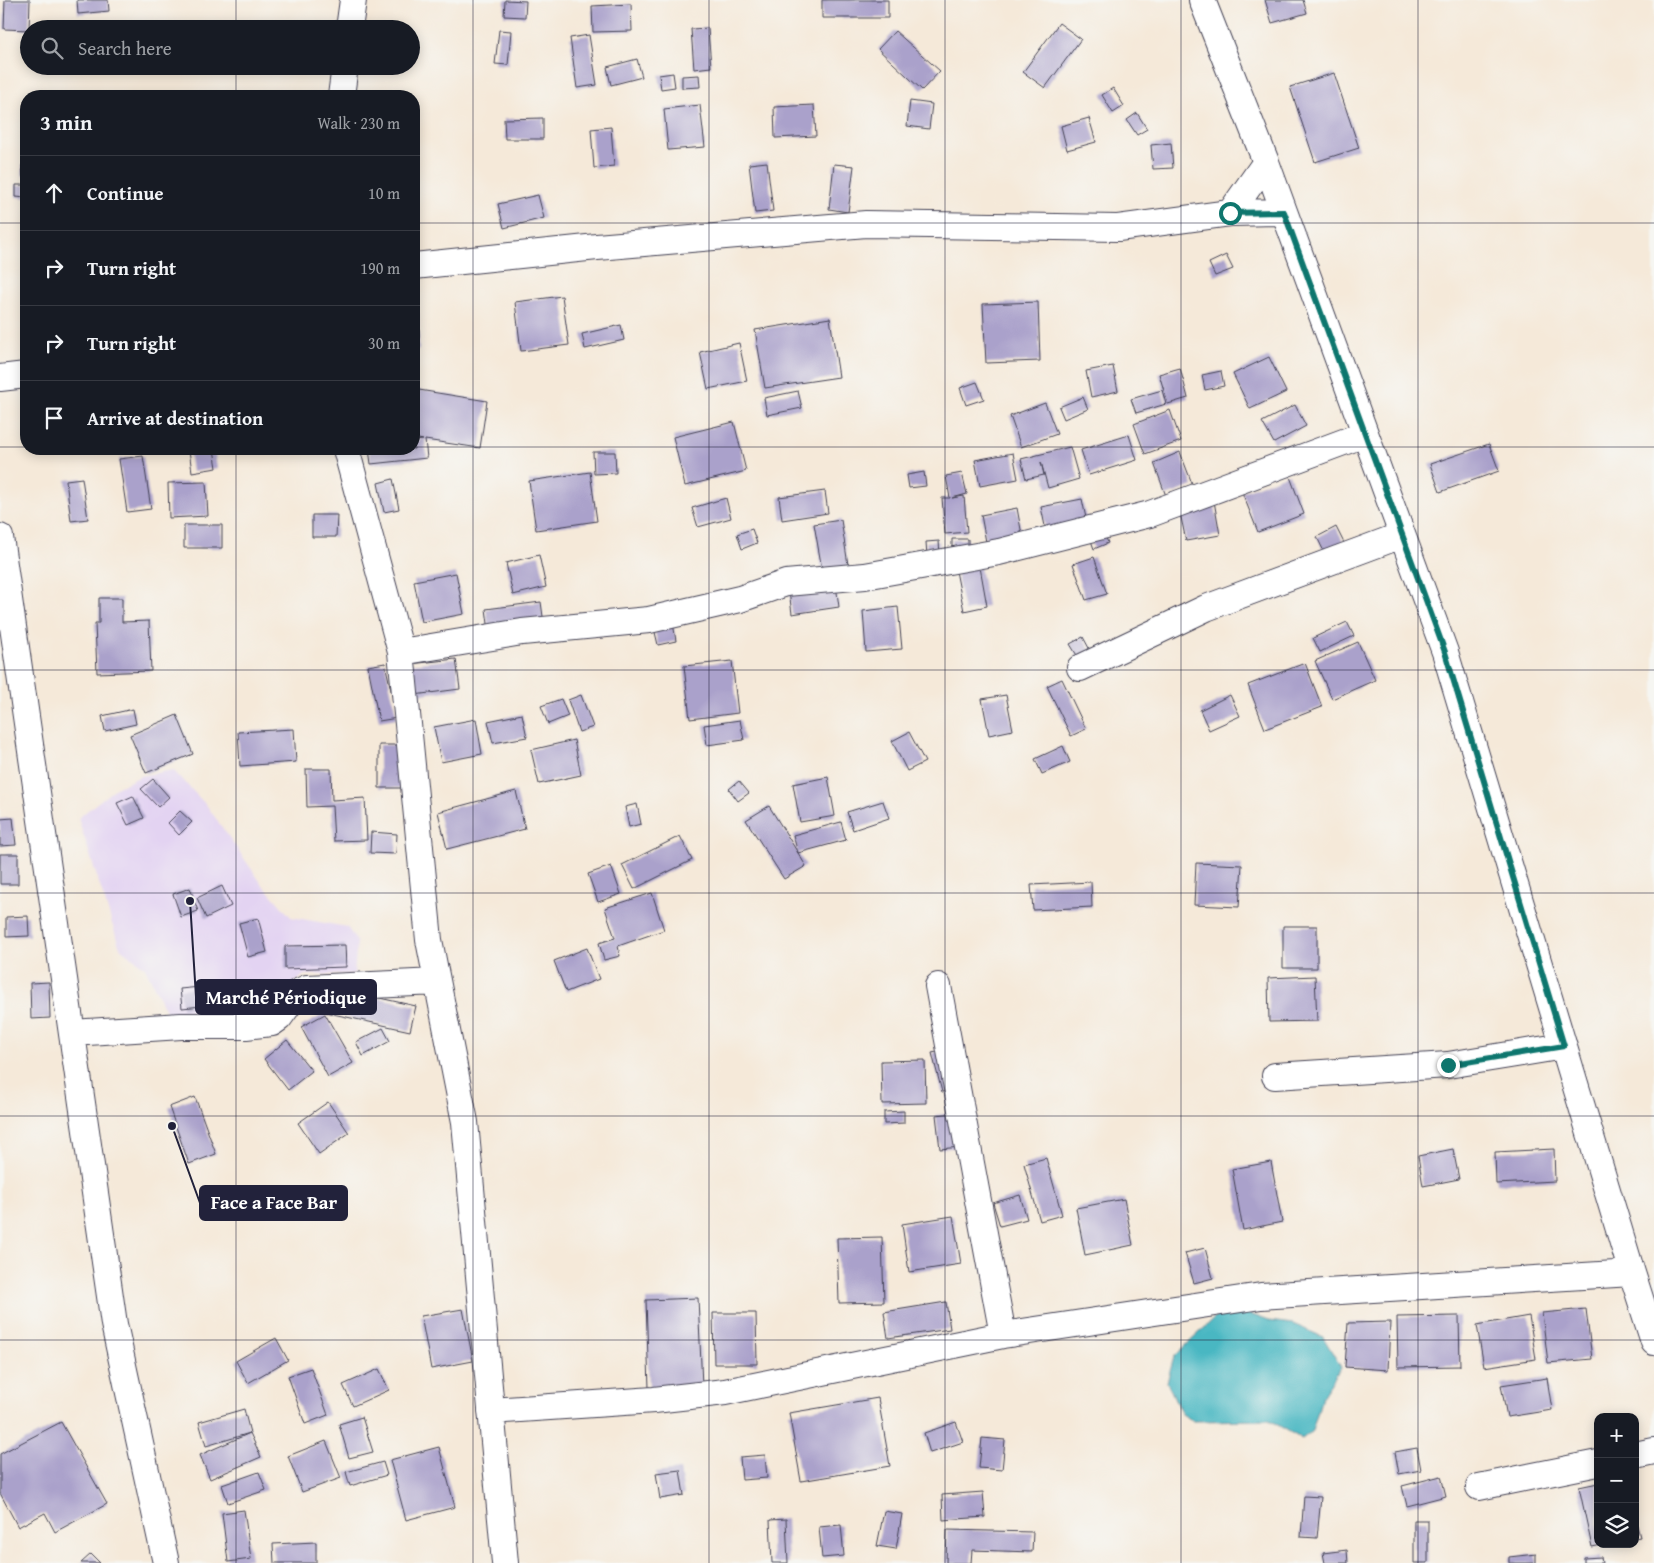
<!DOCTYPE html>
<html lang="en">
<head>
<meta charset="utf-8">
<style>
	body { margin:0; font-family:"Gentium Book Plus",serif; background:#20242c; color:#f1f3f6 }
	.controls { position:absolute; right:15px; bottom:15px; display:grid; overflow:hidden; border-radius:10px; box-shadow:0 2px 12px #0003 }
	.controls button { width:45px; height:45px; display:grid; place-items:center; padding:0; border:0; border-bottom:1px solid #363941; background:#171b24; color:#f1f3f6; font:25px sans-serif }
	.stop { position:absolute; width:15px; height:15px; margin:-11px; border:4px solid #0f766e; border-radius:50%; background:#fff }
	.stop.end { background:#0f766e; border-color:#fff; box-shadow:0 1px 5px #0008 }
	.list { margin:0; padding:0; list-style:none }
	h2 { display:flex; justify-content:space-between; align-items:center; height:65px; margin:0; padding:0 20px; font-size:21px }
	h2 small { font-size:16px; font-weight:400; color:#9ea1a6 }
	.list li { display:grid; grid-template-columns:32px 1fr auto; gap:15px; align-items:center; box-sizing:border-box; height:75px; padding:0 20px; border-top:1px solid #363941 }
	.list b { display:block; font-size:19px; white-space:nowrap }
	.list em { font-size:16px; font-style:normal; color:#9ea1a6 }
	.icon { flex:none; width:28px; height:28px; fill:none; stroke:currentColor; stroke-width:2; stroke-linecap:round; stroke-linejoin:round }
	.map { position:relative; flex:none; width:1654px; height:1563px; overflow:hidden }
	.search { position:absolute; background:#171b24; box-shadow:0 2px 12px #0003; left:20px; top:20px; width:400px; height:55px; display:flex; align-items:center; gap:12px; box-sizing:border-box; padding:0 18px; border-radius:28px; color:#9ea1a6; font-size:19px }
	.panel { position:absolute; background:#171b24; box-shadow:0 2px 12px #0003; left:20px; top:90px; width:400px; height:365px; border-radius:20px }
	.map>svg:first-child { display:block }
</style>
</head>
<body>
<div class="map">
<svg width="1654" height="1563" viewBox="0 0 1654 1563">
	<rect width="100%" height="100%" fill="#f6f6f2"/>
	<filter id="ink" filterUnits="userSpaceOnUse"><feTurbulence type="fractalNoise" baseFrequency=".02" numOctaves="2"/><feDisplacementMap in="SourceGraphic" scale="10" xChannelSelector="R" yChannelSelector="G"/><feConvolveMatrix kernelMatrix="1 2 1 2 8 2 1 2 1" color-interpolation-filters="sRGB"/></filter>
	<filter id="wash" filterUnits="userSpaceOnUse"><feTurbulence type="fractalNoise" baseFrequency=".0096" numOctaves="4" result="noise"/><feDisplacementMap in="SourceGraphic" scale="20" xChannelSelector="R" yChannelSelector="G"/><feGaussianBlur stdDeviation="1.12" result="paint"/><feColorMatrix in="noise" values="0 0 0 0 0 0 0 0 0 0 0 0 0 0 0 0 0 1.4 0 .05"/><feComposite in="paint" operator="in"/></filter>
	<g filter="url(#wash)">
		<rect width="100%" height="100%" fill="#f5e9d9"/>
		<path fill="#e3d3f2" d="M173,770L207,806L262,884L291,917L347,927L357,942L354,974L304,975L270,1004L167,1013L145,967L120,948L78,818L116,788L141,776Z"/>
		<path fill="#48b7c2" stroke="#356c7e" d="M1224,1309H1236L1269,1321L1293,1324L1323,1337L1341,1367L1322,1397L1312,1431L1302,1439L1269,1420L1193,1421L1182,1414L1167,1382L1174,1357Z"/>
		<g id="blocks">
			<path fill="#aaa1cb" d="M5,0H30L29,30L4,29Z
				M77,0H108L109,11L78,14Z
				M505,0L526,1L525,17L504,16Z
				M822,0H888V18H822Z
				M1265,0H1303L1307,13L1272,23Z
				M631,4L632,31L593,32L592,6Z
				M1059,23L1081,39L1045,88L1023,72Z
				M50,25V29H35V27Z
				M120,26V29H92V27Z
				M708,28L711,67L694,69L691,29Z
				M499,30L511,31L508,65L495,64Z
				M895,31L940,71L922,90L878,49Z
				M589,35L597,85L577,88L570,38Z
				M637,59L642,77L611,85L607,67Z
				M673,73L675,87L661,89L659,75Z
				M1334,73L1359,148L1315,162L1290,87Z
				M699,75L700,87L682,88V76Z
				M1113,88L1124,106L1113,113L1102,95Z
				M910,101L932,104L929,129L907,126Z
				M700,105L705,147L668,150L664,109Z
				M814,105L816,136L775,138L774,107Z
				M1137,113L1147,129L1137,135L1127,120Z
				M543,118V139H505L504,119Z
				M1089,118L1096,142L1067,150L1061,126Z
				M611,127L614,166L594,168L591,129Z
				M1171,143L1173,168L1153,169L1151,145Z
				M767,162L773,211L755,213L749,164Z
				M834,164L854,166L848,212L829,209Z
				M22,165H26V176L23,177Z
				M16,185H26V198L16,197Z
				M538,195L544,218L504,228L498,204Z
				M1226,255L1233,269L1215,276L1209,263Z
				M562,296L569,345L521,351L515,302Z
				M1038,302L1040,361L986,363L983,304Z
				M414,313H419V350H414Z
				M830,318L839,377L765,388L755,330Z
				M621,325L624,340L585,349L582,334Z
				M739,343L747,381L708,389L700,352Z
				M1269,357L1286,392L1250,409L1233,374Z
				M1113,366L1118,391L1091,397L1086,371Z
				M1180,368L1188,398L1168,404L1159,374Z
				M1221,371L1224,386L1205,390L1202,375Z
				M977,382L984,399L966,405L960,388Z
				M419,390L487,401L480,448L425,440L427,458L371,464L369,449H414V441L423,440L414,438V423Z
				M1162,390L1166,404L1136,413L1131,399Z
				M798,391L802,408L767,415L764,398Z
				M1083,397L1088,409L1064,419L1059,407Z
				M1045,403L1057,434L1021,447L1010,416Z
				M1295,405L1306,426L1274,443L1262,422Z
				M1170,410L1181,441L1145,454L1134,424Z
				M734,422L746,471L685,486L673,437Z
				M1129,435L1137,460L1089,475L1081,450Z
				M1489,444L1499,471L1440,492L1430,464Z
				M1070,447L1079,479L1048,488L1041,462L1044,475L1026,479L1021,459Z
				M197,449H214L217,468L192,472L189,450Z
				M593,452H615L616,473L594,474Z
				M1180,452L1193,486L1166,496L1154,463Z
				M1013,453L1018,479L980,486L975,460Z
				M143,456L151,509L127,512L119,459Z
				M590,472L597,521L536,530L529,481Z
				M924,472L926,486L909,488L907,475Z
				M962,473L967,494L952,498L964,496L967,532L945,534L942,498H950L946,476Z
				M1289,474L1304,514L1258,532L1242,492Z
				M82,478L88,519L71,521L66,480Z
				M393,479L399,509L384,512L378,483Z
				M206,482L208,516L169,518L168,483Z
				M825,491L828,513L782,520L779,497Z
				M726,498L731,518L698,527L692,508Z
				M1082,499L1087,523L1046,531L1041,507Z
				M1214,501L1220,535L1186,541L1179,508Z
				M1017,508L1022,535L986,542L981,515Z
				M312,515H337L336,537H312Z
				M841,520L849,571L823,575L814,524Z
				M184,525H222V548H184Z
				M1336,527L1348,551L1328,560L1317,537Z
				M752,529L757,543L742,549L737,534Z
				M1103,530L1108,543L1094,549L1089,535Z
				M952,539H968V553H952Z
				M939,541L940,555L927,556L926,542Z
				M539,555L546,587L513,595L506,563Z
				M1094,557L1107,594L1086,600L1073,564Z
				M980,567L987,606L964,611L956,571Z
				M456,573L464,614L422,622L414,581Z
				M836,585L839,607L792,614L789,591Z
				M99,598H122V622L149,621L151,671L97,673L95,623H99Z
				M541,602L544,624L489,631L486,609Z
				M898,607L902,649L866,652L863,611Z
				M1347,622L1354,636L1320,652L1313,638Z
				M673,623L676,641L658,645L654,628Z
				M1083,637L1090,650L1078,657L1070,644Z
				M1358,642L1375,680L1332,699L1315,661Z
				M456,659L460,689L414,695L410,664Z
				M732,661L738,713L690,719L684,666Z
				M385,663L397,718L379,721L368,666Z
				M1305,663L1322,707L1265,729L1248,685Z
				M1062,679L1086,729L1071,736L1047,686Z
				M581,695L593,727L579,732L568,700Z
				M1006,695L1013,730L989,735L982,699Z
				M1230,695L1240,716L1209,730L1200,710Z
				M561,699L568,716L548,724L541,706Z
				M133,709L136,724L105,731L102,716Z
				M522,714L527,737L493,743L488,721Z
				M177,715L193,754L146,773L130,735Z
				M476,719L482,754L441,762L434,727Z
				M740,720L744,740L707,745L704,725Z
				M294,729L296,762L240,766L238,732Z
				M909,732L925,762L907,771L892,741Z
				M574,740L581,775L539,784L531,750Z
				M379,745H402V788H379Z
				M1063,746L1070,762L1042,774L1035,759Z
				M306,769H331L332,800L365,798L367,840L334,841L332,806L307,807Z
				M828,777L835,816L800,822L793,784Z
				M153,779L169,797L158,807L141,789Z
				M739,781L749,793L738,801L729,789Z
				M516,791L525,829L447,849L438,812Z
				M133,796L144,818L128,825L117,803Z
				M883,801L889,818L853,830L847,812Z
				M637,804L641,824L629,827L625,807Z
				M769,806L798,853L793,835L841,822L846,840L798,853L806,866L784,879L746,820Z
				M180,811L192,822L179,835L168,823Z
				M13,818L16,845L0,846V819Z
				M371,832L397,834L396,854L370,853Z
				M680,836L692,860L634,889L622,865Z
				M0,854H18V884H0Z
				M1196,863L1242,865L1239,907L1194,905Z
				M611,866L621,894L598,902L588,874Z
				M1091,882L1092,907L1033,910L1031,885Z
				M222,886L231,906L206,918L197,898Z
				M190,888L198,911L181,917L173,894Z
				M652,893L664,930L618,946L620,956L604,960L599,943L615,938L605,908Z
				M28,916L29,936L6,937V917Z
				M258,918L267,952L248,957L239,923Z
				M1283,926H1317V968H1283Z
				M345,945L346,967L285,969V946Z
				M587,948L599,979L566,992L554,961Z
				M1315,976L1317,1021L1269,1022L1268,978Z
				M49,982L50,1018L31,1019L30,983Z
				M200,987L202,1006L182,1008L180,989Z
				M329,987L416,1006L410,1031L324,1012Z
				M325,1014L353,1063L328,1077L301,1027Z
				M383,1028L390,1041L363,1056L356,1042Z
				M287,1040L312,1071L288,1090L264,1059Z
				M946,1050L956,1089L942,1092L932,1053Z
				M925,1060L926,1103L882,1104L881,1061Z
				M195,1097L216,1154L189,1164L169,1107Z
				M328,1102L349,1133L319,1154L298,1123Z
				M904,1111V1123L884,1124V1112Z
				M956,1113L960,1147L940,1149L936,1115Z
				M1453,1149L1459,1179L1423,1186L1418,1156Z
				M1554,1149L1555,1181L1496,1184L1495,1152Z
				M1046,1158L1062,1215L1040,1221L1024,1164Z
				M1271,1162L1282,1222L1243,1230L1232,1169Z
				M1020,1195L1027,1219L1000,1226L993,1203Z
				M1124,1199L1133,1245L1085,1255L1076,1208Z
				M953,1216L961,1264L909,1272L902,1224Z
				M882,1237L884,1302L839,1303L837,1238Z
				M1205,1248L1213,1278L1194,1283L1185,1253Z
				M698,1298L702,1386L649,1388L646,1300Z
				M946,1302L950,1329L888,1338L884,1312Z
				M463,1309L473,1361L431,1369L421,1316Z
				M1586,1309L1592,1359L1548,1363L1542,1313Z
				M713,1313H756L757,1364H714Z
				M1459,1316L1460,1366L1398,1367L1397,1317Z
				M1529,1316L1536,1359L1484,1367L1477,1325Z
				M1390,1322L1388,1370L1345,1367L1348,1323Z
				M276,1338L288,1360L248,1383L236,1361Z
				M311,1368L328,1415L305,1424L288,1376Z
				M379,1369L389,1390L353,1406L343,1385Z
				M1547,1378L1552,1410L1507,1417L1501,1385Z
				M878,1398L890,1466L801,1481L789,1413Z
				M244,1409L250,1433L206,1446L199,1422Z
				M362,1417L373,1452L349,1458L339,1424Z
				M61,1422L107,1504L55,1532L45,1513L18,1527L0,1493V1454Z
				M956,1422L963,1442L930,1453L924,1433Z
				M250,1433L261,1457L210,1479L200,1455Z
				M982,1438L1005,1440L1002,1470L979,1468Z
				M326,1441L341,1478L302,1492L288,1456Z
				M439,1447L455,1507L406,1520L390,1460Z
				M1417,1448L1421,1470L1399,1474L1395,1452Z
				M765,1455L767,1478L742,1480L740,1457Z
				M383,1462L387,1475L350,1486L346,1472Z
				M680,1470L684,1495L660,1499L656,1473Z
				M259,1472L266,1490L228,1503L222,1485Z
				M1441,1476L1446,1496L1407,1506L1402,1486Z
				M1598,1483V1544L1602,1545L1592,1547L1579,1487Z
				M983,1492L985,1517L943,1520L942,1495Z
				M1304,1496L1321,1497L1317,1538L1301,1537Z
				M244,1510L251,1559L228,1562L222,1513Z
				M884,1511L902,1514L896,1549L877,1546Z
				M1635,1517L1640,1537L1635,1538Z
				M786,1519L788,1563H772L770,1520Z
				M1414,1520H1428V1563H1414Z
				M841,1525L844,1556L822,1558L819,1527Z
				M947,1530L1033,1532L1032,1552L972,1550L971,1563H946Z
				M316,1542V1563H274L273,1544Z
				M1347,1550L1348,1563H1325L1323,1553Z
				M91,1554L100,1563H81Z
				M1536,1554V1563H1509V1557Z
				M1601,1557L1602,1563H1584V1558Z"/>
		</g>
	</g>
	<g filter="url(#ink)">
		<use href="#blocks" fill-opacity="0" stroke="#424053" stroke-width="1"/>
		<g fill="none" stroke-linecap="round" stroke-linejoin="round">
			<g stroke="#424053" stroke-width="28">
				<path id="street" d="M1202,0L1266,162L1445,652L1632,1273L1654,1342
					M349,29L353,0
					M341,96L345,66
					M1230,213L1266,162
					M414,266L597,247L866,224L1118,228L1230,213L1284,212
					M0,378L26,375
					M346,449L401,652L429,940L465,1122L505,1563
					M0,537L114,1324L166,1563
					M401,652L522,632L649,620L740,599L786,583L865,576L999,552L1150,514L1365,434
					M1080,668L1206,608L1402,535
					M938,986L1003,1335
					M72,1033L181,1026H246L272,1023L279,1018L298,992L307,988L437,982
					M1275,1076L1448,1065L1564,1046
					M491,1411L654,1400L725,1392L1003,1335L1261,1296L1632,1273
					M1635,1455L1654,1451
					M1479,1487L1598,1463"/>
			</g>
			<use href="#street" stroke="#fff" stroke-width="26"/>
		</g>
	</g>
	<g fill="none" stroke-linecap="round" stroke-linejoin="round" filter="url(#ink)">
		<path stroke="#0f766e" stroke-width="6" d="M1230,213L1284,212L1445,652L1564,1046L1448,1065"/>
	</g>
	<path fill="none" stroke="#22223b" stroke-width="1" stroke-opacity="0.55" d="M236,0V29M473,0V1563M709,0V1563M945,0V1563M1181,0V1563M1418,0V1563M236,66V96M0,223H26M414,223H1654M0,447H26M414,447H1654M236,449V1563M0,670H1654M0,893H1654M0,1116H1654M0,1340H1654"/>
	<path fill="none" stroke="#22223b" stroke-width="2" d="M190 901L196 997M172 1126L200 1203"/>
	<g fill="#22223b" stroke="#f6f6f2" stroke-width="2">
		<circle cx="190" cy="901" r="5"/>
		<circle cx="172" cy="1126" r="5"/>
	</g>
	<g fill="#22223b" stroke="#22223b" stroke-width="2">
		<rect x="196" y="980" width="180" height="34" rx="5"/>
		<rect x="200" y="1186" width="147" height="34" rx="5"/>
	</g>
	<g font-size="19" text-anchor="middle" font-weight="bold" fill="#fff">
		<text x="286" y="1004">Marché Périodique</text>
		<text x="274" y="1209">Face a Face Bar</text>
	</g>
</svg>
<div class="controls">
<button>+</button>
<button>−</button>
<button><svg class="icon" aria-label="layers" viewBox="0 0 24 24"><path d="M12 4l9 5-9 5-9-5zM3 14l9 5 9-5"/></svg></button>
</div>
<div class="stop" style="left:1230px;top:213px"></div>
<div class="stop end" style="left:1448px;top:1065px"></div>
<div class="search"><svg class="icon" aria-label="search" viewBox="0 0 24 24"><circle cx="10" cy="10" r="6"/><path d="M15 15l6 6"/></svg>Search here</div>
<section class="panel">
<h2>3 min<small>Walk · 230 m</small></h2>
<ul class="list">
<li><svg class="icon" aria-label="ahead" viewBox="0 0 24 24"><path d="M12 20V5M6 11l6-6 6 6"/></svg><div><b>Continue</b></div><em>10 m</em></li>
<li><svg class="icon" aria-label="right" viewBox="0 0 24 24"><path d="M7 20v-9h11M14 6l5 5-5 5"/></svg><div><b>Turn right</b></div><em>190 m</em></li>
<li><svg class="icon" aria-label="right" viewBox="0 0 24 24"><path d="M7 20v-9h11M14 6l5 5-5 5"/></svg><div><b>Turn right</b></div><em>30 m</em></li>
<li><svg class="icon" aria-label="arrive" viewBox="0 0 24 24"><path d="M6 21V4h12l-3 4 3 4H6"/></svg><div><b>Arrive at destination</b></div></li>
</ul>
</section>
</div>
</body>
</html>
